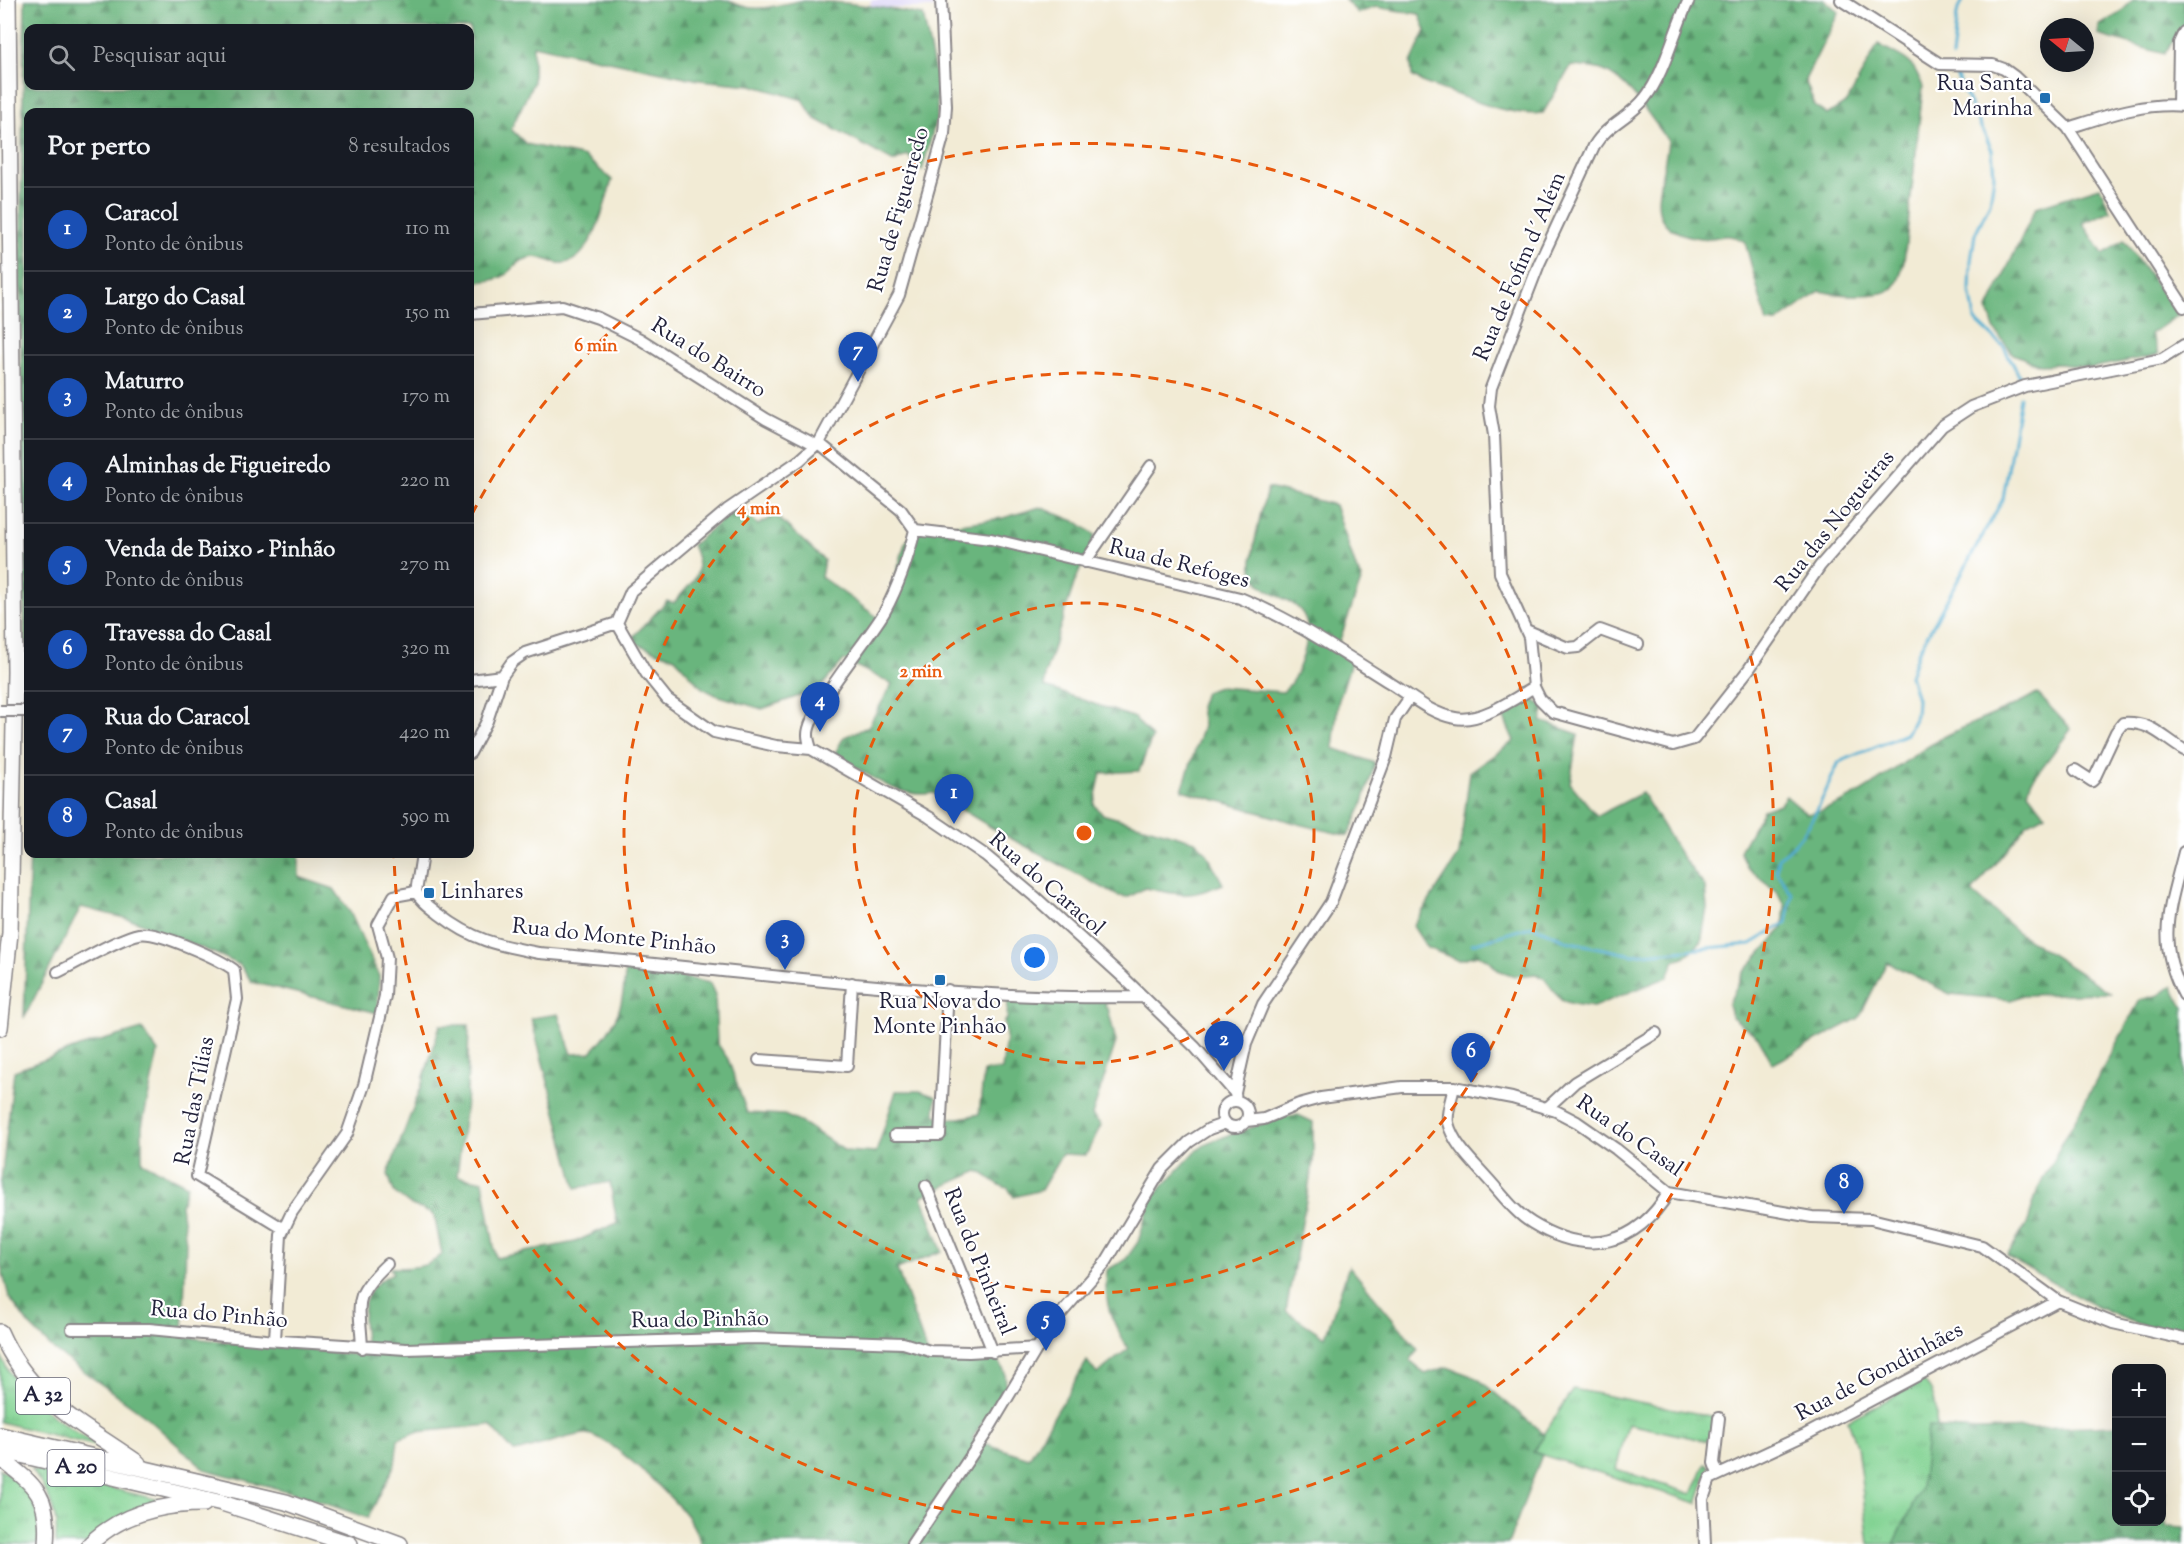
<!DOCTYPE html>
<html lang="pt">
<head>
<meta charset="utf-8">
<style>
	body { margin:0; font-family:"Sorts Mill Goudy",serif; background:#20242c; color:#f1f3f6 }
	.controls { position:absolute; right:18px; bottom:18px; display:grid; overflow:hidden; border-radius:12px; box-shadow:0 6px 24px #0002 }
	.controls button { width:54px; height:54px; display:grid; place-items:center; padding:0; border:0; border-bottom:2px solid #363941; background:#171b24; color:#f1f3f6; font:30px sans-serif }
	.compass { position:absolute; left:2040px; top:18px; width:54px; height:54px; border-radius:50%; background:#171b24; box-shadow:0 6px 24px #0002; rotate:288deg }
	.you { position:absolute; left:1035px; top:958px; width:21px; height:21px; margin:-15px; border:4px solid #fff; border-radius:50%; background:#1a73e8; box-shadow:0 0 0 9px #1a73e833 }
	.badge { display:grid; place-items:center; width:39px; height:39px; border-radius:50%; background:#8c9099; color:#fff; font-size:20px; font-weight:700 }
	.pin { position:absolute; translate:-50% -50px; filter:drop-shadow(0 2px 3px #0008) }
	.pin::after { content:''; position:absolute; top:32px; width:21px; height:18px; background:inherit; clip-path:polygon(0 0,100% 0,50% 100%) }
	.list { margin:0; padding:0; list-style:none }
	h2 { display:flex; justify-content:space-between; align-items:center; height:78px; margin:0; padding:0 24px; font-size:26px }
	h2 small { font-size:20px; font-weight:400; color:#9ea1a6 }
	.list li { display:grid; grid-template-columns:39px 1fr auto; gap:18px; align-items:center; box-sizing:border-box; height:84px; padding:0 24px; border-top:2px solid #363941 }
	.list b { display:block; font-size:22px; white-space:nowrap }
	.list p { margin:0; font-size:20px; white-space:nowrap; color:#9ea1a6 }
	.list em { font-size:20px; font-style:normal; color:#9ea1a6 }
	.icon { flex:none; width:33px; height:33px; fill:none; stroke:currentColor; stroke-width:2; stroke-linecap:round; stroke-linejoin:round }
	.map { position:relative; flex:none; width:2184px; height:1544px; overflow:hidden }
	.search { position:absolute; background:#171b24; box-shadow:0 6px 24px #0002; left:24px; top:24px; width:450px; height:66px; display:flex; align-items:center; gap:15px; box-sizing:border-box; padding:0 21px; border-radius:12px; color:#9ea1a6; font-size:22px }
	.panel { position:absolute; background:#171b24; box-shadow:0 6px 24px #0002; left:24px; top:108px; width:450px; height:750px; border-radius:12px }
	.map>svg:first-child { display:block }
</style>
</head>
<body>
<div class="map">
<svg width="2184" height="1544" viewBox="0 0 2184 1544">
	<defs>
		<pattern id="grass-tufts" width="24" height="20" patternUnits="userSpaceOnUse" patternTransform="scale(1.5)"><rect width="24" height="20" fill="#82d393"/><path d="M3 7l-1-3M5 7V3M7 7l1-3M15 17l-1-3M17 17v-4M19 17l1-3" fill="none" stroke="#70b580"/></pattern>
		<pattern id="forest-firs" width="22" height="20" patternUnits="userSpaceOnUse" patternTransform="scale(1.5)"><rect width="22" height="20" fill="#69b57d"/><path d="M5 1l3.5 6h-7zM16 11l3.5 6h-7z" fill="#569368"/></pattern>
	</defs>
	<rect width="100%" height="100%" fill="#fff"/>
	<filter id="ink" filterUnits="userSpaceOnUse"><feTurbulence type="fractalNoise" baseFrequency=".0167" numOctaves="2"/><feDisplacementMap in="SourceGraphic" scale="12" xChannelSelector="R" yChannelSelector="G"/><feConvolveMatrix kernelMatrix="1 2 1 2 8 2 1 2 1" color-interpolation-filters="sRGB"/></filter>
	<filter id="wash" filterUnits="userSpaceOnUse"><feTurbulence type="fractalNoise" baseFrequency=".008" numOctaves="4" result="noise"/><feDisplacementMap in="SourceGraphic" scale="24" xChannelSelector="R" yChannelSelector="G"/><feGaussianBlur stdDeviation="1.35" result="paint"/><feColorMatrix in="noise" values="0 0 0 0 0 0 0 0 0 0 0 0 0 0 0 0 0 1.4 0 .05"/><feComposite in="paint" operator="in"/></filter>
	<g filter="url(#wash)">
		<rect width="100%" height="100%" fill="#f2ebd5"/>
		<path fill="#ddd5f6" d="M871,0H933V8H870Z"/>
		<path fill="url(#grass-tufts)" stroke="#527a67" stroke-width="1.5" d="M0,1353C15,1396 63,1424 100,1447L0,1422Z
			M1923,1381C1958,1408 1914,1510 1902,1544H1869L1857,1446L1848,1420Z
			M1573,1389L1716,1417L1712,1442L1628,1424L1616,1469L1692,1494L1705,1464L1709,1466L1697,1503L1533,1452Z
			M0,1469C28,1483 44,1513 38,1544H0Z
			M31,1469L164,1501L85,1544H55C61,1517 47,1490 31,1469Z"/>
		<path fill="url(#forest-firs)" stroke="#466c5c" stroke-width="1.5" fill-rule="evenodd" d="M25,0H728C754,15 772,6 799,1C840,0 883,8 923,15L937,82V116L922,171L908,155L894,162L814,118L803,100L786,95L751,85L699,80L533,45V83L511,129L526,144L585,157L612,180C605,203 591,268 558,263C545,261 537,253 523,260C517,263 514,268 509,272C500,281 481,282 470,282V112H28V682L25,636L20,270ZM28,28H470V86H28Z
			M1345,0H1824L1839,12L1805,80L1815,106L1827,115L1847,102L1878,44C1904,60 1911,55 1923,87L1904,261C1902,268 1900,281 1894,287C1883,299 1835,295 1820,291L1777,322L1767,323L1745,242C1724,229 1720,241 1700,238C1634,230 1665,183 1668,140C1651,119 1629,81 1604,71C1594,67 1581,67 1571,66L1543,113C1509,118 1457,94 1424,83L1412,76L1411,63L1426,30L1419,14L1376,7L1358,13Z
			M2133,0H2184V26L2164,54L2098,35L2099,26L2120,13Z
			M2100,187L2110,211L2083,223L2103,254L2124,240L2178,315L2151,334L2159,355L2090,368L2060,364L2040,365L2013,354L1994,329L1988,309L2036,207Z
			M1268,488L1335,505L1357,571L1362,578L1337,648L1352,659L1338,703L1333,748L1375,763L1362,806L1348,836L1299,824L1182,790L1203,726L1200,707L1205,692L1218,687L1283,692C1295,680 1299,669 1304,653C1322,587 1262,609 1252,569C1250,557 1263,501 1268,488Z
			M739,506L758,525L775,515L824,560L821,577L883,621L905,543L916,530L1003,518L1040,507L1077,522L1095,535L1074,584L1045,674V687L1135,718L1152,738L1139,771L1101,773L1094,804L1102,814L1195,841L1206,852L1223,884C1187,899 1183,895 1145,888L1129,897L1118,896L999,832L934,793C897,800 865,772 835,753L844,737L868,727L892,684L844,660L819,689L762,709L716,695L702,688L675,658L629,641L667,601L674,603C694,578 706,576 692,545Z
			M2037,693L2071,729L2031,782L2028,792L2045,814L2027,824L1972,892L2021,935L2111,993L2023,995L2011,1000L1950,994L1887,962L1859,1018L1773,1064L1758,1037L1731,1016L1728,1005L1743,973L1783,928L1785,905L1777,892L1747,867L1740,851L1763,810L1780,804L1786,796L1807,814C1858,804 1897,763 1942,738C1973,721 2006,712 2037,693Z
			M1527,695L1545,708L1541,721L1578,734L1570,783L1597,816L1642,793L1680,854L1705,887L1707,908L1701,942L1686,956L1675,960L1668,977L1593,1007L1573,1004L1561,1000L1544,978L1536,974L1515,976L1498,970L1487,959L1477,955L1458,960L1427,948L1413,926L1459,855L1470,772L1514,741L1501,711Z
			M30,854H299V877L334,889L350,912L379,976L378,1013L252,982L240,965L221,956L136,921L81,907L24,1018Z
			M625,965L710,983L715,995L717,1043L728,1059L747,1113L784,1115L804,1124L845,1151L876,1153L896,1091H920L936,1097L935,1115C948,1121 964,1118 979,1114L984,1071L1002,1070L1006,1037L1004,1021L1007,1020L1008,1000L1022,1001L1023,995L1107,998L1105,1007L1108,1008L1116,1042L1092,1115L1101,1125L1086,1155L1062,1154L1041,1190L1014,1197L1008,1188C997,1187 989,1175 978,1171L922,1196L942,1251L897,1269L929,1358L990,1360L999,1362L1005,1372L1006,1385L972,1439L1029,1458L1087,1361L1097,1374L1128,1349C1111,1319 1103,1304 1107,1270L1126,1259L1138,1242L1151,1199L1196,1151L1209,1142L1285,1116L1298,1115L1313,1122V1162L1286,1311L1325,1337L1349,1266L1418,1349L1410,1361L1425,1374L1447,1367L1477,1378L1545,1435L1533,1452L1542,1455L1508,1544H701C698,1535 694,1527 689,1519C674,1498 611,1436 586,1434C576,1433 530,1449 514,1452L490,1425L417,1432L398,1439L395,1464L368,1518L301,1495L204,1469L143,1414L55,1351L29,1325L9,1297L0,1262V1190L14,1071L79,1047L142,1029L158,1052L142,1126V1162L187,1185L181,1205L186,1242L183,1337L367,1356C363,1319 354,1292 393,1273L390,1268C409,1268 429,1269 442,1254L434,1214L409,1204L394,1192L388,1174L421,1087L440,1025H469L467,1094L457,1176L483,1181L496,1258L575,1242L617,1223L610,1182L576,1188L531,1018L558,1014L572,1054L590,1053C618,1025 625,1004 625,965Z
			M2172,986L2184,1008V1336C2118,1324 2064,1290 2007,1256L2028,1222L2038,1188L2140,1000L2159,995Z
			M2116,1425V1522H2162V1438L2166,1526L2184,1527V1544H1894L1921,1488L1928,1427L1979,1430Z"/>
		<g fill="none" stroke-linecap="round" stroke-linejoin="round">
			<path stroke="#54afd2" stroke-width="3" d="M1952,57L1957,14L1963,0
				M1956,75L1992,150L1994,176L1990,203L1975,234L1971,261L1970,290L1975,320L2004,347L2022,381
				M1472,944L1533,926L1570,942L1633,955L1751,944L1786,923L1792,894L1776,871L1778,858C1810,838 1823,795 1839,762L1906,734L1916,715L1917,699L1910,676L1918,652L2003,499L2020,397"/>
		</g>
	</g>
	<g filter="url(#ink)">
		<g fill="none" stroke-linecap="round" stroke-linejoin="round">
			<g stroke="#8a8688" stroke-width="14">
				<path id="minor" d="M1689,0C1674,30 1665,73 1645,98C1631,117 1607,124 1594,146L1539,264L1491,388L1489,406L1494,435L1500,573L1529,637L1534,687L1540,699L1553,712L1673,745L1694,739L1749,669L1820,566L1942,426L1971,407L2025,386L2162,359L2184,345
					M1841,0L1940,64L1993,65L2004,69L2015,77L2068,128L2184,307
					M2178,105L2179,43L2184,32
					M2068,128C2106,116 2144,102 2184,106
					M470,314L562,306L598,318L640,339L766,419L816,445
					M819,443L901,510L915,530C908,558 899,585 885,611C870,638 807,711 808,735C808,740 810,745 811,749L929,817L985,855L1034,896L1124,978L1195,1047L1235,1093L1236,1101
					M915,530L991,539L1240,598C1292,619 1339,651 1387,681C1409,694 1428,713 1455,718C1480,723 1514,699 1534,687
					M1085,562L1151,466
					M617,623L646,673L667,699L714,732L776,746L811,749
					M1526,630L1568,648L1578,647L1600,630L1638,644
					M470,680L502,676
					M470,753L487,721L502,676L512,662L525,653L617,623L631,591L727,510L800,460L819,443L899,295L944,134L946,106L941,0
					M2075,770L2092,781L2094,779L2116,732L2123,723C2151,721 2162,737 2184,750
					M2184,852C2170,908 2155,940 2184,995
					M416,892C422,902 430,907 439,914C474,941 497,945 539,953C740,970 942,1001 1143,997
					M416,892L422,854
					M58,972C77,963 121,937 139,934C156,930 220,959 234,970L237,999L197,1176L284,1229
					M759,1060L847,1066L852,983
					M1454,1087C1452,1097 1446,1113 1448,1123C1454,1145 1472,1161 1487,1178C1501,1193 1515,1213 1532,1223C1587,1257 1636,1246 1669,1192
					M1235,1093L1246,1044L1263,1004L1331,902L1386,757L1395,719L1410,697
					M1222 1114a13 13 0 1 1 26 0a13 13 0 1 1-26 0Z
					M1547,1108L1575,1082L1656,1033
					M1246,1121L1264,1119L1299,1104L1321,1098L1402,1087H1454L1512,1098L1556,1111L1577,1122L1616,1149L1669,1192L1812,1217L1871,1219L1982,1246L2058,1301L2113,1323L2184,1339
					M895,1135H940L948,990
					M926,1186L993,1352
					M72,1329H149L266,1340L406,1349L753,1338L903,1343L930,1351L969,1352L1038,1348
					M275,1340L281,1235L292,1212L347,1134L364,1085L385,996L387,958L378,925L394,896L416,892
					M362,1348C360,1302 351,1298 387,1264
					M1718,1474L1714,1463L1719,1418
					M912,1544L987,1432L1051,1325L1106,1262L1162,1169L1189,1142L1209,1129L1226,1123
					M1705,1544L1703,1499L1710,1479L1805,1435L2058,1301"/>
			</g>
			<g stroke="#8a8688" stroke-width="18">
				<path id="highway" d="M0,1028L10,933L15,672L8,0
					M0,1332C30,1400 81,1423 138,1463
					M0,1435L286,1502L400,1544
					M0,1450L222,1503L350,1544
					M0,1458C36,1486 50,1496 46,1544
					M90,1544C120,1514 162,1504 204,1504"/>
			</g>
			<use href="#minor" stroke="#fff" stroke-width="10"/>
			<use href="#highway" stroke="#fff" stroke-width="15"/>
			<g stroke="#8a8688" stroke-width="14" stroke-linecap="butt">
				<path id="minor-bridge" d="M0,711H28"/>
			</g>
			<use href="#minor-bridge" stroke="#fff" stroke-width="10"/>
		</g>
	</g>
	<g fill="none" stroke="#e8590c" stroke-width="3" stroke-dasharray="10 8">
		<circle cx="1084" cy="833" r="230"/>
		<circle cx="1084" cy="833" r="460"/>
		<path d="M472 514A690 690 0 1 1 394 857"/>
	</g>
	<g fill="#1f6fb2" stroke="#fff" stroke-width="2">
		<rect x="2039" y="92" width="12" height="12" rx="3"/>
		<rect x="423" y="887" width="12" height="12" rx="3"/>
		<rect x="934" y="974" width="12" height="12" rx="3"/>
	</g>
	<g text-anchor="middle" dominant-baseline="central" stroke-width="4.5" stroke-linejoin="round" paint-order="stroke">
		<g fill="#fff" stroke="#646476" stroke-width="1.5">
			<rect x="16" y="1378" width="54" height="36" rx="4.5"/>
			<rect x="47.5" y="1450" width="57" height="36" rx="4.5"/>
		</g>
		<g font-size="21" font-weight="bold" fill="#22223b">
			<text x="43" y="1396">A 32</text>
			<text x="76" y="1468">A 20</text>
		</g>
		<g font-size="22" fill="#22223b" stroke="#fff" text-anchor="end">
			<text x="2033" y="85">Rua Santa<tspan x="2033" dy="25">Marinha</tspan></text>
			<text x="441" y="893" text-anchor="start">Linhares</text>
			<text x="940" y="1003" text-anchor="middle">Rua Nova do<tspan x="940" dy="25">Monte Pinhão</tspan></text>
		</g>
		<g font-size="22" fill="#22223b" stroke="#fff">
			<text transform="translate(900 210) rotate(-74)">Rua de Figueiredo</text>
			<text transform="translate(1521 267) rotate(-67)">Rua de Fofim d´Além</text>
			<text transform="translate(708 359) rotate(32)">Rua do Bairro</text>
			<text transform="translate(1836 522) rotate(-51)">Rua das Nogueiras</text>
			<text transform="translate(1179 565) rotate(14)">Rua de Refoges</text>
			<text transform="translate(1046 885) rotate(41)">Rua do Caracol</text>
			<text transform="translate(614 938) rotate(6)">Rua do Monte Pinhão</text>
			<text transform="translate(196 1101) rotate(-79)">Rua das Tílias</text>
			<text transform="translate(1629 1137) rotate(35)">Rua do Casal</text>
			<text transform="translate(978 1262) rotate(68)">Rua do Pinheiral</text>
			<text transform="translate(219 1316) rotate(5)">Rua do Pinhão</text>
			<text transform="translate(700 1321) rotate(-1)">Rua do Pinhão</text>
			<text transform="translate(1880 1373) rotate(-28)">Rua de Gondinhães</text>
		</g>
	</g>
	<circle cx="1084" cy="833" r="9" fill="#e8590c" stroke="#fff" stroke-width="3"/>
	<g font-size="18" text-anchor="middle" font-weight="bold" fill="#e8590c" stroke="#fff" stroke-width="4.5" stroke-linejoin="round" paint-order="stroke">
		<text x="596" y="351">6 min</text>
		<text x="759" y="514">4 min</text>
		<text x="921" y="677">2 min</text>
	</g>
</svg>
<div class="controls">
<button>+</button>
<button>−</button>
<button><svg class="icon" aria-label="locate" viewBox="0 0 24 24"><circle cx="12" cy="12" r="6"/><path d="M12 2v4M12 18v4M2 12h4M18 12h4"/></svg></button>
</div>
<svg class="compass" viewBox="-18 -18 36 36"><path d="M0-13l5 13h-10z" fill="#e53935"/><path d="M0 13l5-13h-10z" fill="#9ea1a6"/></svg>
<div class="you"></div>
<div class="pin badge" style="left:954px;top:824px;background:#1a4fb4">1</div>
<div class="pin badge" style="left:1224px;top:1071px;background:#1a4fb4">2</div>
<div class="pin badge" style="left:785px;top:970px;background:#1a4fb4">3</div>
<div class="pin badge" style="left:820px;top:732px;background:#1a4fb4">4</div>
<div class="pin badge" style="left:1046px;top:1351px;background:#1a4fb4">5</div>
<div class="pin badge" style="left:1471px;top:1083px;background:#1a4fb4">6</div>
<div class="pin badge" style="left:858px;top:382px;background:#1a4fb4">7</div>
<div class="pin badge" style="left:1844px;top:1214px;background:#1a4fb4">8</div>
<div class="search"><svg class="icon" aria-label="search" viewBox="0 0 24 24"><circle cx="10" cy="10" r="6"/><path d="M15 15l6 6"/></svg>Pesquisar aqui</div>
<section class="panel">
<h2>Por perto<small>8 resultados</small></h2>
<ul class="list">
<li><span class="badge" style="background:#1a4fb4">1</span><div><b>Caracol</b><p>Ponto de ônibus</p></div><em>110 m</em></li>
<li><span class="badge" style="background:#1a4fb4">2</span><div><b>Largo do Casal</b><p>Ponto de ônibus</p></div><em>150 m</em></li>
<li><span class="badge" style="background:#1a4fb4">3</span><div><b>Maturro</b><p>Ponto de ônibus</p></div><em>170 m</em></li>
<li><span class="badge" style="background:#1a4fb4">4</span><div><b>Alminhas de Figueiredo</b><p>Ponto de ônibus</p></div><em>220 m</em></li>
<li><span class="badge" style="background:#1a4fb4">5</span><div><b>Venda de Baixo - Pinhão</b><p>Ponto de ônibus</p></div><em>270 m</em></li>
<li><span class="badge" style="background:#1a4fb4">6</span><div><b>Travessa do Casal</b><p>Ponto de ônibus</p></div><em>320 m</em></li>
<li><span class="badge" style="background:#1a4fb4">7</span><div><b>Rua do Caracol</b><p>Ponto de ônibus</p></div><em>420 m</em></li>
<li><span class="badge" style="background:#1a4fb4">8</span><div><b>Casal</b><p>Ponto de ônibus</p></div><em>590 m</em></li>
</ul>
</section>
</div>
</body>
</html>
